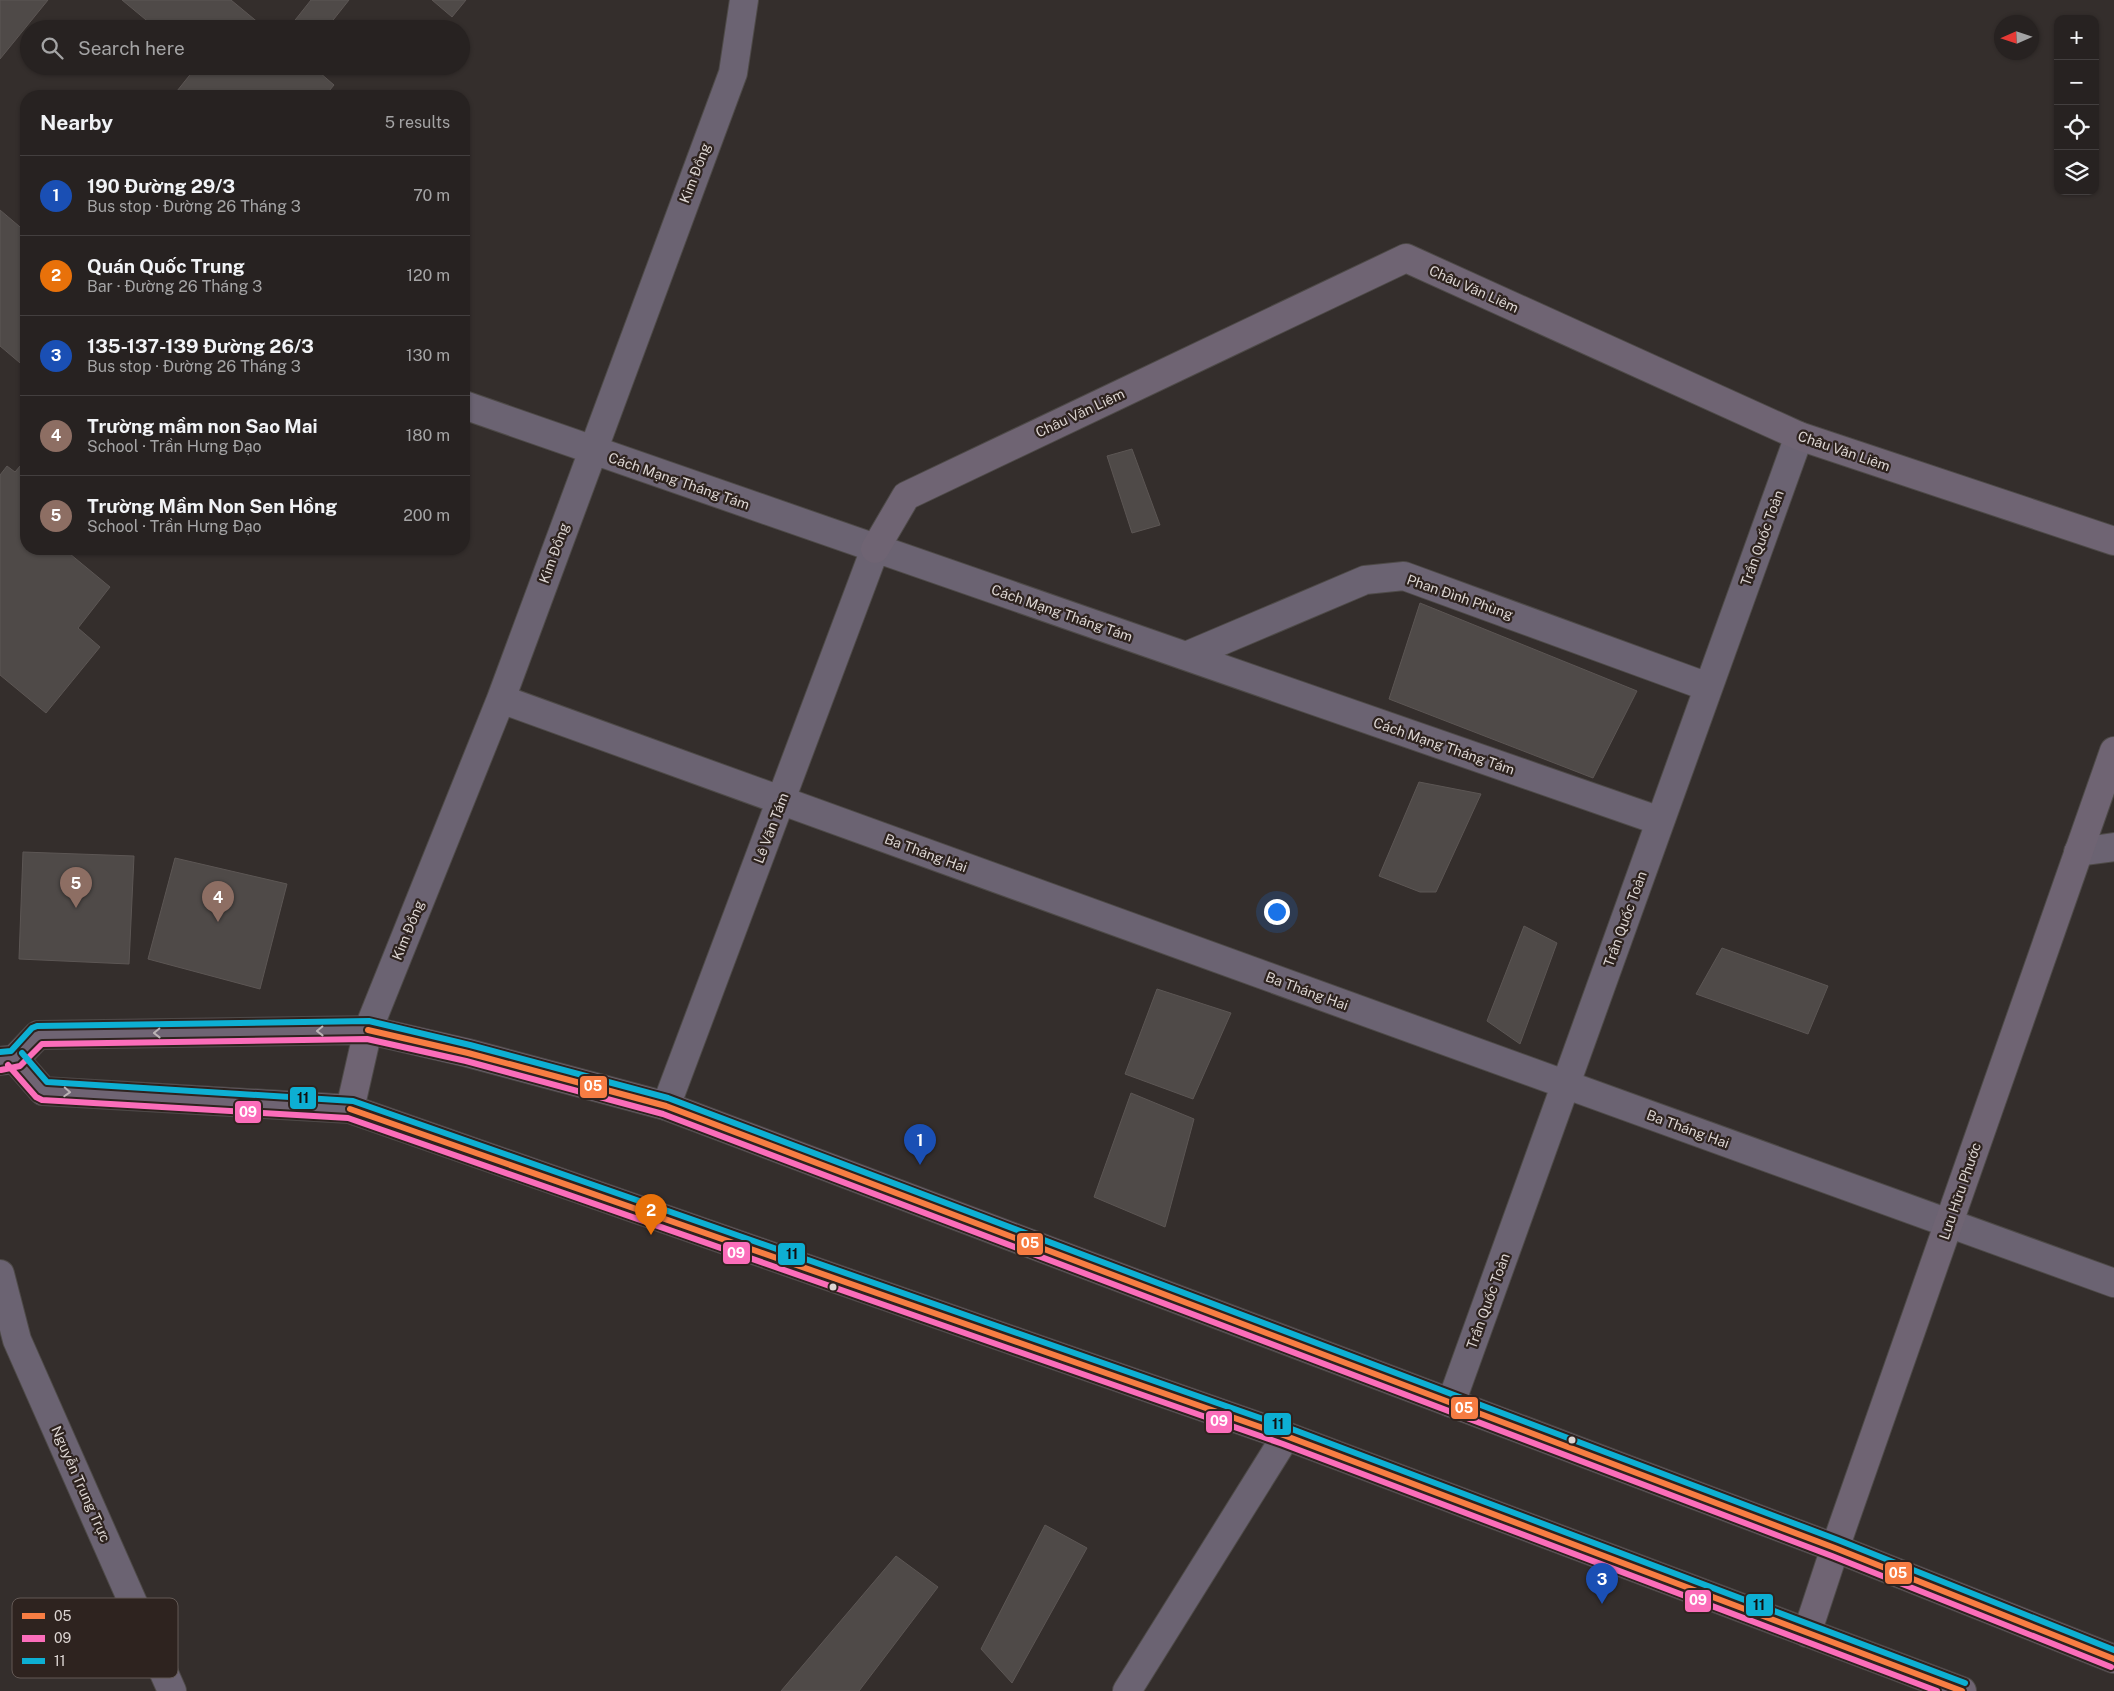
<!DOCTYPE html>
<html lang="en">
<head>
<meta charset="utf-8">
<style>
	body { margin:0; font-family:"Public Sans",sans-serif; background:#2f2a2a; color:#f1f3f6 }
	.controls { position:absolute; right:15px; top:15px; display:grid; overflow:hidden; border-radius:10px; box-shadow:0 1px 4px #0004 }
	.controls button { width:45px; height:45px; display:grid; place-items:center; padding:0; border:0; border-bottom:1px solid #433f3f; background:#272221; color:#f1f3f6; font:25px sans-serif }
	.compass { position:absolute; left:1994px; top:15px; width:45px; height:45px; border-radius:50%; background:#272221; box-shadow:0 1px 4px #0004; rotate:267deg }
	.you { position:absolute; left:1276px; top:911px; width:18px; height:18px; margin:-12px; border:4px solid #fff; border-radius:50%; background:#1a73e8; box-shadow:0 0 0 8px #1a73e833 }
	.badge { display:grid; place-items:center; width:32px; height:32px; border-radius:50%; background:#a29b99; color:#fff; font-size:16px; font-weight:700 }
	.pin { position:absolute; translate:-50% -41px; filter:drop-shadow(0 1px 2px #0008) }
	.pin::after { content:''; position:absolute; top:26px; width:18px; height:15px; background:inherit; clip-path:polygon(0 0,100% 0,50% 100%) }
	.list { margin:0; padding:0; list-style:none }
	h2 { display:flex; justify-content:space-between; align-items:center; height:65px; margin:0; padding:0 20px; font-size:21px }
	h2 small { font-size:16px; font-weight:400; color:#a4a4a5 }
	.list li { display:grid; grid-template-columns:32px 1fr auto; gap:15px; align-items:center; box-sizing:border-box; height:80px; padding:0 20px; border-top:1px solid #433f3f }
	.list b { display:block; font-size:19px; white-space:nowrap }
	.list p { margin:0; font-size:16px; white-space:nowrap; color:#a4a4a5 }
	.list em { font-size:16px; font-style:normal; color:#a4a4a5 }
	.icon { flex:none; width:28px; height:28px; fill:none; stroke:currentColor; stroke-width:2; stroke-linecap:round; stroke-linejoin:round }
	.map { position:relative; flex:none; width:2114px; height:1691px; overflow:hidden }
	.search { position:absolute; background:#272221; box-shadow:0 1px 4px #0004; left:20px; top:20px; width:450px; height:55px; display:flex; align-items:center; gap:12px; box-sizing:border-box; padding:0 18px; border-radius:28px; color:#a4a4a5; font-size:19px }
	.panel { position:absolute; background:#272221; box-shadow:0 1px 4px #0004; left:20px; top:90px; width:450px; height:465px; border-radius:20px }
	.map>svg:first-child { display:block }
</style>
</head>
<body>
<div class="map">
<svg width="2114" height="1691" viewBox="0 0 2114 1691">
	<rect width="100%" height="100%" fill="#342e2c"/>
	<path fill="#4f4a48" stroke="#5c5654" d="M0,0H48L0,59Z
		M122,0H231L266,29H157Z
		M311,0H349L326,29H288Z
		M432,0H466L452,17Z
		M197,66H312L334,85L325,96H173Z
		M0,210L26,232V368L0,346Z
		M1132,449L1160,525L1132,533L1107,456Z
		M26,459V549H64L110,587L78,628L100,647L46,713L0,675V475L7,466L15,472Z
		M1420,603L1637,691L1593,778L1389,699Z
		M1419,782L1481,794L1436,892H1420L1379,876Z
		M23,852L134,856L129,964L19,959Z
		M175,858L287,884L260,989L148,959Z
		M1524,926L1557,943L1520,1044L1487,1021Z
		M1722,948L1828,986L1808,1034L1696,994Z
		M1157,989L1231,1013L1193,1099L1125,1074Z
		M1131,1093L1194,1119L1165,1227L1094,1197Z
		M1045,1525L1087,1548L1012,1683L981,1649Z
		M896,1556L938,1587L859,1691H781Z"/>
	<g fill="none" stroke-linecap="round" stroke-linejoin="round">
		<g stroke="#4e4a48" stroke-width="30">
			<path id="street" d="M464,405L1660,821
				M1186,656L1365,580L1404,576L1708,687
				M501,699L2114,1283
				M2078,852L2114,847
				M368,1030L501,699L733,73L744,0
				M666,1106L875,549
				M0,1274L17,1340L172,1691
				M1451,1403L1799,436
				M1127,1691L1286,1436"/>
		</g>
		<g stroke="#4e4a48" stroke-width="30">
			<path id="secondary" d="M875,549L906,496L1406,258L1799,436L2114,541
				M15,1059L43,1091L350,1109L1286,1436L1962,1691
				M0,1061L15,1059L38,1035L368,1030L468,1053L666,1106L1835,1548L2114,1659
				M350,1109L368,1030
				M1807,1633L1835,1548L2114,751"/>
		</g>
		<use href="#street" stroke="#6b6372" stroke-width="28"/>
		<use href="#secondary" stroke="#6f6473" stroke-width="28"/>
		<g stroke="#2e231f" stroke-width="10">
			<path id="bus-1" d="M368,1030L468,1053L666,1106L1835,1548L2114,1659
				M350,1109L1286,1436L1962,1691"/>
		</g>
		<g stroke="#2e231f" stroke-width="10">
			<path id="bus-2" d="M8,1065L36,1097L42,1100L348,1118L1283,1444L1937,1691
				M1,1070L20,1066L42,1044L367,1039L466,1061L663,1114L1832,1556L2111,1667"/>
		</g>
		<g stroke="#2e231f" stroke-width="10">
			<path id="bus-3" d="M0,1052L11,1051L32,1028L37,1026L369,1021L470,1045L668,1098L1838,1540L2114,1650
				M22,1053L47,1082L353,1101L1289,1428L1965,1683"/>
		</g>
		<use href="#bus-1" stroke="#f77d43" stroke-width="6"/>
		<use href="#bus-2" stroke="#fb6dba" stroke-width="6"/>
		<use href="#bus-3" stroke="#0dafd3" stroke-width="6"/>
	</g>
	<defs><path id="oneway-chevron" d="M-2-3.5L2.5 0L-2 3.5" fill="none" stroke-width="1.6" stroke-linecap="round" stroke-linejoin="round" transform="scale(1.25)"/></defs>
	<g stroke="#bcb4b6">
		<use href="#oneway-chevron" transform="translate(320 1031) rotate(179)"/>
		<use href="#oneway-chevron" transform="translate(157 1033) rotate(179)"/>
		<use href="#oneway-chevron" transform="translate(67 1092) rotate(3)"/>
	</g>
	<g fill="#ddd6d3" stroke="#2e231f" stroke-width="2">
		<circle cx="833" cy="1287" r="4.5"/>
		<circle cx="1572" cy="1440" r="4.5"/>
	</g>
	<g text-anchor="middle" dominant-baseline="central" stroke-width="4.5" stroke-linejoin="round" paint-order="stroke">
		<g font-size="14" fill="#ddd6d3" stroke="#2e231f">
			<text transform="translate(695 173) rotate(-69)">Kim Đồng</text>
			<text transform="translate(1474 289) rotate(24)">Châu Văn Liêm</text>
			<text transform="translate(1080 413) rotate(-25)">Châu Văn Liêm</text>
			<text transform="translate(1844 451) rotate(19)">Châu Văn Liêm</text>
			<text transform="translate(679 481) rotate(19)">Cách Mạng Tháng Tám</text>
			<text transform="translate(1762 538) rotate(-70)">Trần Quốc Toản</text>
			<text transform="translate(554 553) rotate(-70)">Kim Đồng</text>
			<text transform="translate(1460 597) rotate(19)">Phan Đình Phùng</text>
			<text transform="translate(1062 613) rotate(19)">Cách Mạng Tháng Tám</text>
			<text transform="translate(1444 746) rotate(19)">Cách Mạng Tháng Tám</text>
			<text transform="translate(771 828) rotate(-69)">Lê Văn Tám</text>
			<text transform="translate(926 853) rotate(20)">Ba Tháng Hai</text>
			<text transform="translate(1625 919) rotate(-70)">Trần Quốc Toản</text>
			<text transform="translate(408 930) rotate(-68)">Kim Đồng</text>
			<text transform="translate(1307 991) rotate(20)">Ba Tháng Hai</text>
			<text transform="translate(1688 1129) rotate(20)">Ba Tháng Hai</text>
			<text transform="translate(1960 1191) rotate(-71)">Lưu Hữu Phước</text>
			<text transform="translate(1488 1301) rotate(-70)">Trần Quốc Toản</text>
			<text transform="translate(81 1484) rotate(66)">Nguyễn Trung Trực</text>
		</g>
	</g>
	<rect x="12" y="1598" width="166" height="80" rx="8" fill="#2e231f" stroke="#635955" stroke-width="1"/>
	<rect x="22" y="1613" width="23" height="6" fill="#f77d43"/>
	<rect x="22" y="1635" width="23" height="7" fill="#fb6dba"/>
	<rect x="22" y="1658" width="23" height="6" fill="#0dafd3"/>
	<g font-size="14" fill="#ddd6d3">
		<text x="54" y="1621">05</text>
		<text x="54" y="1643">09</text>
		<text x="54" y="1666">11</text>
	</g>
	<g stroke="#2e231f" stroke-width="2">
		<rect x="579" y="1075" width="29" height="24" rx="5" fill="#f77d43"/>
		<rect x="289" y="1086" width="28" height="24" rx="5" fill="#0dafd3"/>
		<rect x="234" y="1100" width="28" height="24" rx="5" fill="#fb6dba"/>
		<rect x="1016" y="1232" width="28" height="24" rx="5" fill="#f77d43"/>
		<rect x="722" y="1241" width="29" height="24" rx="5" fill="#fb6dba"/>
		<rect x="777" y="1242" width="29" height="24" rx="5" fill="#0dafd3"/>
		<rect x="1450" y="1396" width="29" height="24" rx="5" fill="#f77d43"/>
		<rect x="1205" y="1410" width="28" height="24" rx="5" fill="#fb6dba"/>
		<rect x="1263" y="1412" width="29" height="24" rx="5" fill="#0dafd3"/>
		<rect x="1884" y="1561" width="29" height="24" rx="5" fill="#f77d43"/>
		<rect x="1684" y="1589" width="28" height="24" rx="5" fill="#fb6dba"/>
		<rect x="1745" y="1593" width="29" height="24" rx="5" fill="#0dafd3"/>
	</g>
	<g font-size="14" text-anchor="middle" font-weight="bold" fill="#fff">
		<text x="593" y="1091">05</text>
		<text x="248" y="1117">09</text>
		<text x="1030" y="1248">05</text>
		<text x="736" y="1258">09</text>
		<text x="1464" y="1413">05</text>
		<text x="1219" y="1426">09</text>
		<text x="1898" y="1578">05</text>
		<text x="1698" y="1605">09</text>
	</g>
	<g font-size="14" text-anchor="middle" font-weight="bold" fill="#111">
		<text x="303" y="1103">11</text>
		<text x="792" y="1259">11</text>
		<text x="1278" y="1429">11</text>
		<text x="1759" y="1610">11</text>
	</g>
</svg>
<div class="controls">
<button>+</button>
<button>−</button>
<button><svg class="icon" aria-label="locate" viewBox="0 0 24 24"><circle cx="12" cy="12" r="6"/><path d="M12 2v4M12 18v4M2 12h4M18 12h4"/></svg></button>
<button><svg class="icon" aria-label="layers" viewBox="0 0 24 24"><path d="M12 4l9 5-9 5-9-5zM3 14l9 5 9-5"/></svg></button>
</div>
<svg class="compass" viewBox="-18 -18 36 36"><path d="M0-13l5 13h-10z" fill="#e53935"/><path d="M0 13l5-13h-10z" fill="#a4a4a5"/></svg>
<div class="you"></div>
<div class="pin badge" style="left:920px;top:1165px;background:#1a4fb4">1</div>
<div class="pin badge" style="left:651px;top:1235px;background:#e8710a">2</div>
<div class="pin badge" style="left:1602px;top:1604px;background:#1a4fb4">3</div>
<div class="pin badge" style="left:218px;top:922px;background:#8d6e63">4</div>
<div class="pin badge" style="left:76px;top:908px;background:#8d6e63">5</div>
<div class="search"><svg class="icon" aria-label="search" viewBox="0 0 24 24"><circle cx="10" cy="10" r="6"/><path d="M15 15l6 6"/></svg>Search here</div>
<section class="panel">
<h2>Nearby<small>5 results</small></h2>
<ul class="list">
<li><span class="badge" style="background:#1a4fb4">1</span><div><b>190 Đường 29/3</b><p>Bus stop · Đường 26 Tháng 3</p></div><em>70 m</em></li>
<li><span class="badge" style="background:#e8710a">2</span><div><b>Quán Quốc Trung</b><p>Bar · Đường 26 Tháng 3</p></div><em>120 m</em></li>
<li><span class="badge" style="background:#1a4fb4">3</span><div><b>135-137-139 Đường 26/3</b><p>Bus stop · Đường 26 Tháng 3</p></div><em>130 m</em></li>
<li><span class="badge" style="background:#8d6e63">4</span><div><b>Trường mầm non Sao Mai</b><p>School · Trần Hưng Đạo</p></div><em>180 m</em></li>
<li><span class="badge" style="background:#8d6e63">5</span><div><b>Trường Mầm Non Sen Hồng</b><p>School · Trần Hưng Đạo</p></div><em>200 m</em></li>
</ul>
</section>
</div>
</body>
</html>
